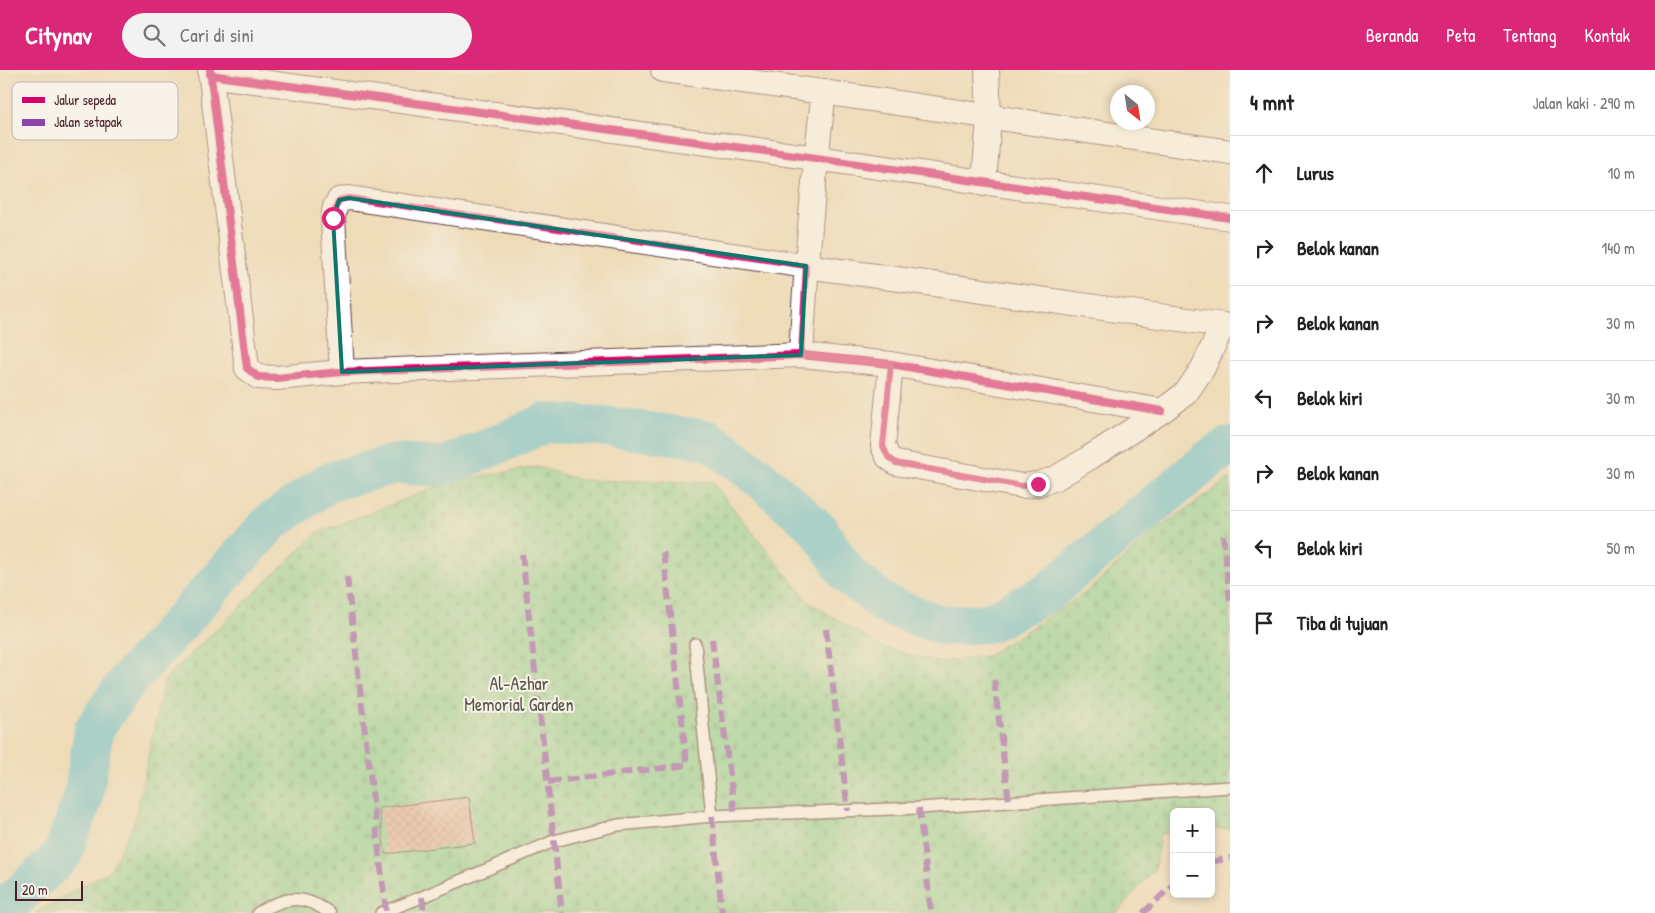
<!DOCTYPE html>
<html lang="id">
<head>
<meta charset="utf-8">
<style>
	body { margin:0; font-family:"Patrick Hand",sans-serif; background:#f2f2f2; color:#222 }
	.controls { position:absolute; right:15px; bottom:15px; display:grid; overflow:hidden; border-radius:8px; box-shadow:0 2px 8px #0003 }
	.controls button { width:45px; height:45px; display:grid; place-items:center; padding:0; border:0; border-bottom:1px solid #e0e0e0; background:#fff; color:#222; font:25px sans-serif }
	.compass { position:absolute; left:1110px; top:15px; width:45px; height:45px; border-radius:50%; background:#fff; box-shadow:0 2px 8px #0003; rotate:150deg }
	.scale { position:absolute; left:15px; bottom:12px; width:68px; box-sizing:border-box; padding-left:5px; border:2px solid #4a1f2b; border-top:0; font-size:14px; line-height:18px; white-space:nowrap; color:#4a1f2b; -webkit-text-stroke:4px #f7f3e8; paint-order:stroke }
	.stop { position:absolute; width:15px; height:15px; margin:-11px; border:4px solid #db2777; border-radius:50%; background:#fff }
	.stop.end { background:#db2777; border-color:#fff; box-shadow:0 1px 5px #0008 }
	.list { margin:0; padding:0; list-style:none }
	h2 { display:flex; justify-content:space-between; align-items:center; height:65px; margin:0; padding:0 20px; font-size:21px }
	h2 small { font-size:16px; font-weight:400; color:#767676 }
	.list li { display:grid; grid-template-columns:32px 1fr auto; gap:15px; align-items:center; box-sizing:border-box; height:75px; padding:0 20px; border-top:1px solid #e0e0e0 }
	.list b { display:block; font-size:19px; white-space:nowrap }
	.list em { font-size:16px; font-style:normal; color:#767676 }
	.icon { flex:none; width:28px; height:28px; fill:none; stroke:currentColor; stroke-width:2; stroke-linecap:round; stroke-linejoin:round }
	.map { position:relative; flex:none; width:1230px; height:843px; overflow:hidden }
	header { display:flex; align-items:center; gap:30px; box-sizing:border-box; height:70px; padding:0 25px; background:#db2777; color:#fff }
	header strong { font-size:24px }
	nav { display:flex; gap:28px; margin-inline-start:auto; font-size:18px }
	.search { width:350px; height:45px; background:#f2f2f2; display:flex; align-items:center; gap:12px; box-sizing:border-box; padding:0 18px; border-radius:28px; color:#767676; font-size:19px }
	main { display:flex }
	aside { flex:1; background:#fff }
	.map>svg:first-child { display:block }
</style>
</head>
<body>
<header>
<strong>Citynav</strong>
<div class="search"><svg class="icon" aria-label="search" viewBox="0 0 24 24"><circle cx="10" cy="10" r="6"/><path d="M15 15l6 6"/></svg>Cari di sini</div>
<nav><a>Beranda</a><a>Peta</a><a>Tentang</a><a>Kontak</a></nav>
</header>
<main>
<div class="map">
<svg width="1230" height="843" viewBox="0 0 1230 843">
	<defs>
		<pattern id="cemetery-stones" width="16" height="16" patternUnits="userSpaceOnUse" patternTransform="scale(1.25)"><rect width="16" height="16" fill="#83d597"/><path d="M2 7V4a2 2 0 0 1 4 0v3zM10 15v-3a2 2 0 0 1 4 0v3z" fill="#73b682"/></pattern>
		<pattern id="building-cross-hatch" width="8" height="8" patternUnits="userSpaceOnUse" patternTransform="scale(1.25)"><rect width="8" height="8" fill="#e9b3a3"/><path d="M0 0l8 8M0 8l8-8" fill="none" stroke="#bf9185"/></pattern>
	</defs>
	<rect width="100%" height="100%" fill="#f7f3e8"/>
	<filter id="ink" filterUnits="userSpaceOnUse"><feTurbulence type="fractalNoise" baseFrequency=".02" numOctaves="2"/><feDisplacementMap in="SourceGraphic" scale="10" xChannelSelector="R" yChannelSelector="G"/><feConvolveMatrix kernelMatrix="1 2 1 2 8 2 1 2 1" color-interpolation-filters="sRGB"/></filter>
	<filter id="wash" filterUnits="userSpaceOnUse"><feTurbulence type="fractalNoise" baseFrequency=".0096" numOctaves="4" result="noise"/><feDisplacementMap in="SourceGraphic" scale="20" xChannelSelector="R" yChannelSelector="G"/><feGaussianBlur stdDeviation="1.12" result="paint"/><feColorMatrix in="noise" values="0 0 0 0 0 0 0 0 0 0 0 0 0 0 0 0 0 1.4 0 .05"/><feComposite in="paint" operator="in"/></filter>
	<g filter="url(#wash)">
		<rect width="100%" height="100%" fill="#eedcb9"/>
		<path fill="url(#cemetery-stones)" stroke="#667a61" d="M538,397L581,410L712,412L809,532L881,577L937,592L987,586L1085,523L1158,459L1230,408V758L1211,760V742H1174V763L1160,764L1155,798L1117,843H35L110,800L135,750L164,610L317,463L455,410Z"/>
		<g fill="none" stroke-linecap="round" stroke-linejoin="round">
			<path stroke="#5ac0d7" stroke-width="40" d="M0,837L13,831L62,785L83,729L94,659L125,614L271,452L329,412L395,394L442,397L492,377L545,353L605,356L709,370L760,408L819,460L848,505L886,535L943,556L989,553L1047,523L1212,387L1230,376"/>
		</g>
		<g id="blocks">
			<path fill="url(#building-cross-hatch)" d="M469,727L475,773L385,784L379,738Z"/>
		</g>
	</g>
	<g filter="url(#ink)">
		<use href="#blocks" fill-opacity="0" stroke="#633b40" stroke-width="1"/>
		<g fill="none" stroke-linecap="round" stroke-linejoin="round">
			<g stroke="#633b40" stroke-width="14">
				<path id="lane" d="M695,574L712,746
					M258,843C285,826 303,824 330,843
					M381,843L422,827L554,771L618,755L712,746L919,738L1230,717"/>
			</g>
			<g stroke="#633b40" stroke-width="26">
				<path id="street" d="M210,0L247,298L258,307L276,308L342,302L801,285L891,294L1162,341
					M663,0C853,25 1041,55 1230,82
					M210,5L816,88L1230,148
					M984,114L989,47L987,0
					M801,285C806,197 813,109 824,21
					M891,294L883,376L888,387L896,393L1022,416L1038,414L1056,408L1089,388L1162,341L1186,323L1203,298L1223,255L1230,257
					M342,302L333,148L335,137L339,130L349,128L806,196L1223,255"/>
			</g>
			<use href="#lane" stroke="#fff" stroke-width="11"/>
			<use href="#street" stroke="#fff" stroke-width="24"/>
			<path stroke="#8e44ad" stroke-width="6" stroke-dasharray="12 6" stroke-linecap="butt" d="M1223,465L1230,531
				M522,484L562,843
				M347,507L386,841
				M826,559L848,741
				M712,569L735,745
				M994,610L1009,732
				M548,712L687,695L663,480
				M919,738L931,843
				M712,746L722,843
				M1211,792L1230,788
				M422,827L424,843
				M1143,843L1174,814"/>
			<g stroke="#f7f3e8" stroke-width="11">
				<path id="cycleway" d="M210,0L247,298L258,307L276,308L342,302L801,285L891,294L1162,341
					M210,5L816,88L1230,148"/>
			</g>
			<use href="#cycleway" stroke="#d6006c" stroke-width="8"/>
		</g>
	</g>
	<g fill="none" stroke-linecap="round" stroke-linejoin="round" filter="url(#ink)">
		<path stroke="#db2777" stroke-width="6" d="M333,148L336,136L339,130L349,128L806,196L801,285L891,294L883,376L888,387L896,393L1022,416L1038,414"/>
	</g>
	<path d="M0 0H1230V843H0ZM349,128L806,196L801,285L342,302L333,148L339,130Z" fill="#eedcb9" fill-opacity=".55" fill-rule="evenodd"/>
	<path fill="none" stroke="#0f766e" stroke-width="4" stroke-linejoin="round" d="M349,128L806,196L801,285L342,302L333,148L339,130Z"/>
	<g text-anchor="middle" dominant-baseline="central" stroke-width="4" stroke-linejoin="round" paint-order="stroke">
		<g font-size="18" fill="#5b564b" stroke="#f7f3e8">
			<text x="519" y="613">Al-Azhar<tspan x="519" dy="21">Memorial Garden</tspan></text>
		</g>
	</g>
	<rect x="12" y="12" width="166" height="58" rx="8" fill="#f7f3e8" stroke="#c3b3af" stroke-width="1"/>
	<rect x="22" y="27" width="23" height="6" fill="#d6006c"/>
	<rect x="22" y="49" width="23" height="7" fill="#8e44ad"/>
	<g font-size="14" fill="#4a1f2b">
		<text x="54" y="35">Jalur sepeda</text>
		<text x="54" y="57">Jalan setapak</text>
	</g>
</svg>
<div class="controls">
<button>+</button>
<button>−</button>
</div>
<svg class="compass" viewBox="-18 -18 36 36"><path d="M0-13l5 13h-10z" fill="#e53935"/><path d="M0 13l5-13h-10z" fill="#767676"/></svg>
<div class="scale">20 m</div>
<div class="stop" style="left:333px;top:148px"></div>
<div class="stop end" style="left:1038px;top:414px"></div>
</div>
<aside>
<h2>4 mnt<small>Jalan kaki · 290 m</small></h2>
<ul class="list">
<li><svg class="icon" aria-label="ahead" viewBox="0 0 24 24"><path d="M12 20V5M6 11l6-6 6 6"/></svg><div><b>Lurus</b></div><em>10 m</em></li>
<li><svg class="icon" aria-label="right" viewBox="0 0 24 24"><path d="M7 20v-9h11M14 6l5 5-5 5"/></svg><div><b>Belok kanan</b></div><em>140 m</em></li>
<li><svg class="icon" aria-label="right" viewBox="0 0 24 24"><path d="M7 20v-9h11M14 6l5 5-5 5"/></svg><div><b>Belok kanan</b></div><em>30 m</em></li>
<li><svg class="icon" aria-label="left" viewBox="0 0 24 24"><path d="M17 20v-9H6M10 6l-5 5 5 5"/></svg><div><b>Belok kiri</b></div><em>30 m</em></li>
<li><svg class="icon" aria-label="right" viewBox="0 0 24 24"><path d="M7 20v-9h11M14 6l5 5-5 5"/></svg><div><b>Belok kanan</b></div><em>30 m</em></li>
<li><svg class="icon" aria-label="left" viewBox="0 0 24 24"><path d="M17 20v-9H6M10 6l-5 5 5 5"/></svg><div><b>Belok kiri</b></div><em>50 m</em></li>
<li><svg class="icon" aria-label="arrive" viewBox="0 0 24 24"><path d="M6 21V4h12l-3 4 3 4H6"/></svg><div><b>Tiba di tujuan</b></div></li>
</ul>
</aside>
</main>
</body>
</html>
